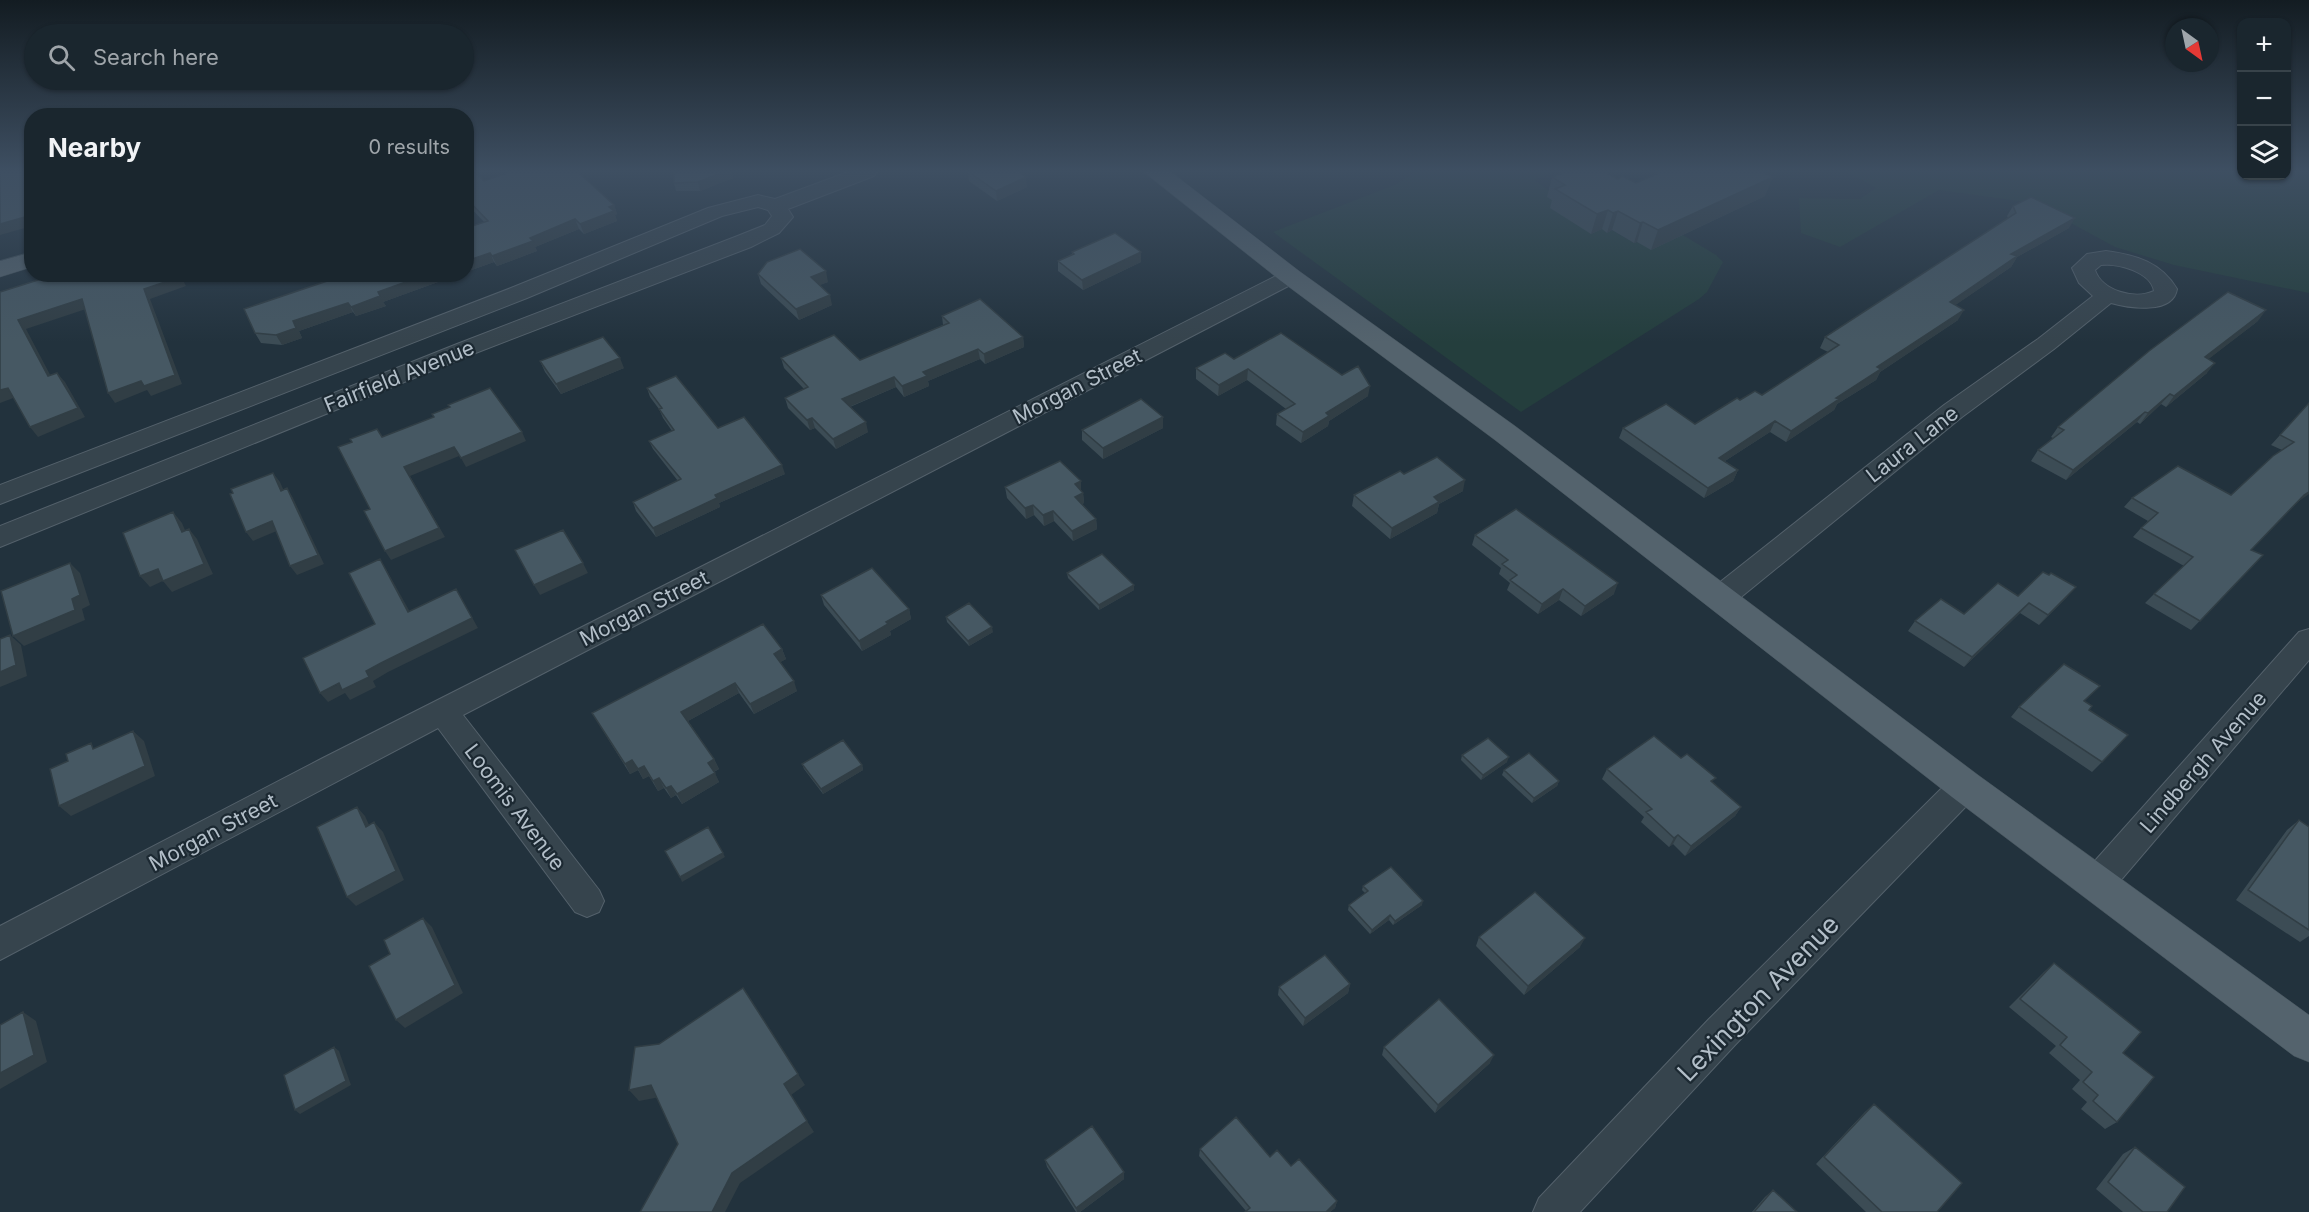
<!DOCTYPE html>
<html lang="en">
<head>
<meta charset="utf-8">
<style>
	body { margin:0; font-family:Inter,sans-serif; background:#232e36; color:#f1f3f6 }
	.controls { position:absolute; right:18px; top:18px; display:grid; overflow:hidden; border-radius:12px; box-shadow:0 2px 4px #0004 }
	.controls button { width:54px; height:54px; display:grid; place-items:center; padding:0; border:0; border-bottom:2px solid #38434a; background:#1a262e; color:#f1f3f6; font:30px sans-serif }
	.compass { position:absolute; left:2165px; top:18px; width:54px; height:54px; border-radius:50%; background:#1a262e; box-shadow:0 2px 4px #0004; rotate:147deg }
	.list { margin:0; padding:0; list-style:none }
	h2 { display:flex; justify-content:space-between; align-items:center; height:78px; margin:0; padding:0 24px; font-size:26px }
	h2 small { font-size:20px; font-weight:400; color:#9fa5aa }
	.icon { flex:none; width:33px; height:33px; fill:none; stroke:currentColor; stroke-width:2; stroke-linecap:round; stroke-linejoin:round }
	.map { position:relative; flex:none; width:2309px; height:1212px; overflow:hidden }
	.search { position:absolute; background:#1a262e; box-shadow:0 2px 4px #0004; left:24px; top:24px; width:450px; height:66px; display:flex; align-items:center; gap:15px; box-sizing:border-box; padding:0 21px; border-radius:33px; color:#9fa5aa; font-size:22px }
	.panel { position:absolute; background:#1a262e; box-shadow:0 2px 4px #0004; left:24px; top:108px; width:450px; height:174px; border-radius:24px }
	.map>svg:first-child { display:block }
</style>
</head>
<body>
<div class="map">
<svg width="2309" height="1212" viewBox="0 0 2309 1212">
	<rect width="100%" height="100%" fill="#22323d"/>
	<path fill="#243e3d" d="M1414,172H1554L1534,180L1607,232L1612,230L1634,243L1681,234L1716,255L1723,262L1707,292L1699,299L1521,412L1273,232L1397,184Z
		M1847,172H2241L2242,176H2286L2287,172H2309V293L2174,265L2115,247L2034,203L1939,190L1840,247L1801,233L1799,198L1860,199L1876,188Z"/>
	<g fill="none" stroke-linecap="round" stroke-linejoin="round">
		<g stroke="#54616b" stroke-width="2">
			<path id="minor" d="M848,172H877L874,176L788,209L793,217L779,233L751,247L473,354L0,547V526L457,344L735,237L765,225L772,216L768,210L758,207L722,216L527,298L0,504V485L511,288L708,208L758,195L775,199Z
				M2106,251C2136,255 2161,262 2177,289C2173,315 2129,308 2111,303L2054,349L1962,417L1730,606L1720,609L1710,606L1706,598L1710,590L1944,405L2038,339L2093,296L2079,283L2072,268L2087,254ZM2101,265C2118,263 2151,272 2154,291C2135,300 2102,291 2095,270Z
				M1290,269L1298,271L1301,276L1298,281L463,715L599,890L604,901L599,912L587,917L575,912L438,728L0,960V926L321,759Z
				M2309,629V660L2109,894L2097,898L2085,894L2080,883L2085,872L2299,632Z
				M1965,772L1976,776L1981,786L1976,796L1735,1045L1580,1212H1533L1539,1198L1709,1019L1954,776Z"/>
		</g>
		<g stroke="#3f4d56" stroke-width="1">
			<path id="primary" d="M1144,172H1171L1299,271L1515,426L1978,775L2309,1015V1062L2294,1056L1952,797L1495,440L1281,281Z
				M32,252V267L0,277V261Z"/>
		</g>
		<use href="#minor" fill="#36444d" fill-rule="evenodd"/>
		<use href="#primary" fill="#54636d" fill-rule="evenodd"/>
	</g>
	<path fill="#3c4c55" d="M466,172L484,181L614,205L617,214L615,215L617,221L584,234L579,229L535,247L537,251L497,266L494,262L466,272L484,222L466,203Z
		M673,172H731L733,178L700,191H676L674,183Z
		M968,172H1019L1027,187L997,201L969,181Z
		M1552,177L1618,179L1636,183L1765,196L1651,250L1637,242L1634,243L1612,230L1607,233L1602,229L1591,234L1550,208L1552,200L1547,197Z
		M2013,206L2069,228L2017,257L2011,267L1955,305L1958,320L1880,372L1876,380L1837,404L1834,410L1786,442L1770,432L1725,461L1738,470L1733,481L1704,498L1619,438L1623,428L1695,424L1740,400L1762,395L1828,352L1820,348L1825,337L2008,218L2007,216Z
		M1072,252H1141V262L1083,290L1058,271V261L1072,254Z
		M329,274H460L383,302L386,306L356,316L353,312L299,331L302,338L282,345L261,343L255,333L332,279Z
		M758,274L828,282L819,285L832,305L799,320L761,284Z
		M942,316L1023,337L1024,347L985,364L980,359L928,381L929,386L904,397L896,387L850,407L868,432L836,449L815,428L810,430L788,408L785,398L804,389L784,368L781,358L860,360L943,325Z
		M2258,321L2208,359L2207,373L2166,407L2161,404L2140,424L2137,422L2066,480L2031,461L2038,450L2053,438L2051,437L2058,427Z
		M1234,359L1368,396L1329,421L1328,426L1301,443L1276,425L1277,414L1286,409L1247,380L1218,396L1196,379V368Z
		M540,361L624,368L561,394L545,372Z
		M647,388L718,428L785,474L719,503L720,507L656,537L636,511L633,502L678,481L653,449L649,441L672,431L663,418L659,409L650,397Z
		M2309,403L2295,504L2251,550L2263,555L2191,630L2145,603L2154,594L2184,566L2133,537L2141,528L2148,521L2124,507L2132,498L2231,495L2282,450L2271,445Z
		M1163,417V428L1103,459L1082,440V430Z
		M1404,474L1463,491L1439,504L1437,513L1390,539L1352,506L1354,495Z
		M1081,481V491L1083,493L1084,503L1082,504L1096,519L1097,529L1073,541L1054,521L1044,526L1034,515L1026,519L1007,498L1005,487Z
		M1475,535L1614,594L1581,616L1559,600L1538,614L1507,590L1510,583L1499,574L1501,568L1472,545Z
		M1067,573L1134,585V590L1099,610L1068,578Z
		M821,595L909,609L911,619L890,631L891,635L862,651L824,605Z
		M2018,596L2067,597L2039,625L2020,613L1964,667L1908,631L1915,621L1964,614Z
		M946,617L993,632L969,646L947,622Z
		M782,649L786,659L780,662L797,691L754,714L739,693L688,721L714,759L719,769L714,772L719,782L682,804L676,795L671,798L664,788L658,791L649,776L643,779L638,770L630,774L592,713Z
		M2085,702L2089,710L2102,762L2092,772L2011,717L2019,707Z
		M1462,755L1507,762L1481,780L1461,760Z
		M1681,758L1713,783L1741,807L1735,816L1685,856L1673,844L1669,847L1641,822L1644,817L1602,779L1607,769Z
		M802,764L862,765L863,770L823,794L804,769Z
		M1504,770L1559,781L1557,786L1532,803L1502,775Z
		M2299,820L2309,827V936L2300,942L2236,900L2287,830Z
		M1363,886L1422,905L1393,925L1389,920L1370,934L1348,910L1349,905L1365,893L1362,890Z
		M1479,937L1580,947L1524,995L1476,946Z
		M2054,963L2123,1053L2117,1122L2105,1129L2081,1109L2087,1102L2072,1089L2080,1080L2049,1053L2056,1046L2009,1007L2044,972Z
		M1350,984L1348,993L1303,1026L1278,995L1279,987Z
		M1384,1047L1490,1063L1435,1113L1382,1055Z
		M1874,1104L1937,1212H1866L1816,1164L1865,1112Z
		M2135,1147L2167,1212H2123L2096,1189L2123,1154Z
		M1200,1149L1270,1157L1291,1166L1337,1201L1335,1208L1330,1212H1245L1246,1211L1199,1156Z
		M1045,1160L1124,1172V1179L1080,1212H1076L1047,1167Z
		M1773,1190L1797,1212H1752L1765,1197Z"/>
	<path fill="#313e45" d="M723,172H731L733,178L700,191L698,182Z
		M1026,177L1027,187L997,201L996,191Z
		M1773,177L1765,196L1651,250L1658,230Z
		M614,205L617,214L615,215L617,221L584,234L580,224L609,207Z
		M1608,210L1602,229L1591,234L1597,214Z
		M1618,211L1612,230L1607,233L1613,213Z
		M32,215V226L0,235V224Z
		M2075,218L2069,228L2017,257L2011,267L1944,313L1950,302L2011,254Z
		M575,219L579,229L535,247L537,251L497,266L492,256L530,238Z
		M1643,222L1637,242L1634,243L1640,223Z
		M1141,252V262L1083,290L1082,280Z
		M490,253L494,262L466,272V261Z
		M826,271L828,282L813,288L811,277Z
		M178,274H180L186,286L150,299L182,384L151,396L147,390L115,403L108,393L144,289Z
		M428,274H460L383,302L386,306L356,316L351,307L378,292Z
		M830,295L832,305L799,320L796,309Z
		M82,299L89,308L26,329L56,386L48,376L18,320Z
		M348,303L353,312L299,331L302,338L282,345L276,335L293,321Z
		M1964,310L1958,320L1880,372L1876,380L1837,404L1834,410L1786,442L1791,431L1877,367Z
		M2266,310L2258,321L2197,368L2205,357Z
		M1023,337L1024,347L985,364L984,354Z
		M978,349L980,359L928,381L929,386L904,397L902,386L923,372Z
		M620,358L624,368L561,394L556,384Z
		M2215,363L2207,373L2166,407L2174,396Z
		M1248,369L1247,380L1218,396L1219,385Z
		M57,373L65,382L85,417L38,437L30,427Z
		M894,377L896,387L844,409L842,399Z
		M1370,386L1368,396L1329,421L1328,426L1301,443L1303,432L1326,413Z
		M8,388L16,397L0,403V390Z
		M2170,394L2161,404L2140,424L2148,413Z
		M2145,412L2137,422L2066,480L2073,470Z
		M1163,417V428L1103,459V448Z
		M812,418L815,428L810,430L807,420Z
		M1775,421L1770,432L1714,468L1719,458Z
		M866,422L868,432L836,449L833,439Z
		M522,432L526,441L466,467L461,458Z
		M454,447L459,456L410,476L445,537L391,560L385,551L404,467Z
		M782,465L785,474L719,503L720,507L656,537L653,528L715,495Z
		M1738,470L1733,481L1704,498L1708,488Z
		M273,473L280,482L288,500L281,491Z
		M1465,480L1463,491L1439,504L1437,513L1390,539L1392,528L1434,497Z
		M1081,481V492L1075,484Z
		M287,488L293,498L324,564L297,575L290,566Z
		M2309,492V494L2295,504L2304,495Z
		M1083,493L1084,503L1075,507V497Z
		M1033,505L1034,515L1026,519L1025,508Z
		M1053,511L1054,521L1044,526L1043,515Z
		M173,512L182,523L190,542L182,532Z
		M1096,519L1097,529L1073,541L1072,531Z
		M272,521L279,530L253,541L246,532Z
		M189,529L197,539L213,574L172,592L163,581Z
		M380,559L386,569L415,621L408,612Z
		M70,563L80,573L90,605L82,609L85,620L24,646L13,636L72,599Z
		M583,563L588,573L540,595L534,585Z
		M158,569L167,579L150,587L140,576Z
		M1618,583L1614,594L1581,616L1585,606Z
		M1134,585V590L1099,610V605Z
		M2076,587L2067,597L2039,625L2048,615Z
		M456,589L478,628L388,672L373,681L376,687L350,700L345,693L328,702L320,693L366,671Z
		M1563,589L1559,600L1538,614L1542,604Z
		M2029,603L2020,613L1964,667L1972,657Z
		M909,609L911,619L890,631L891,635L862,651L859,641L886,622Z
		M992,627L993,632L969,646L968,641Z
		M10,635L21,645L27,676L0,687V672Z
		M782,649L786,659L777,664L774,654Z
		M794,681L797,691L754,714L750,704Z
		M735,683L739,693L686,722L681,712Z
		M133,731L144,741L155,776L71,816L59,806Z
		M1509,757L1507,762L1481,780L1483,775Z
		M714,759L719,769L713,772L708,763Z
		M632,760L638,770L630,774L625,764Z
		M862,765L863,770L823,794L821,789Z
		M644,766L649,776L643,779L638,769Z
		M715,773L719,782L682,804L677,794Z
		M659,778L664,788L658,791L653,781Z
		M1559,781L1557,786L1532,803L1534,798Z
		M671,786L676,795L671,798L666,788Z
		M357,807L365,816L374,836L366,827Z
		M1741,807L1735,816L1685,856L1691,846Z
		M374,822L383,832L404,880L356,906L347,897Z
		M1678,835L1673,844L1669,847L1674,838Z
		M723,853L725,857L682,882L680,877Z
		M1423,901L1422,905L1393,925L1395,921Z
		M1390,915L1389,920L1370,934L1372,930Z
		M423,918L432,927L463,993L405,1028L396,1020Z
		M1585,938L1580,947L1524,995L1528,986Z
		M1350,984L1348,993L1303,1026L1305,1018Z
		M23,1012L36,1021L47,1062L0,1089V1073Z
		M334,1047L339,1051L351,1085L300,1114L295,1110Z
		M1494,1055L1490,1063L1435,1113L1438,1105Z
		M798,1074L805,1085L791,1095L784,1084Z
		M651,1085L660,1097L639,1101L629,1090Z
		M807,1121L814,1132L740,1183L725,1212H712L732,1173Z
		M1124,1172V1179L1080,1212H1077L1076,1208Z
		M1337,1201L1335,1208L1330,1212H1326Z"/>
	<path fill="#465863" stroke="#313e45" stroke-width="1.5" d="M0,172H32V215L0,224Z
		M466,172H475L484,181L510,172H578L614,205L609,207L614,211L580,224L575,219L530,238L533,241L492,256L490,253L466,261V228L488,221L466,198Z
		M674,172H723L698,182L674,183Z
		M969,172H1019L1026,177L996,191Z
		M1566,172H1605L1618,179L1622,176L1636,183L1661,172H1763L1773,177L1658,230L1643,222L1640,223L1618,211L1613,213L1608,210L1597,214L1555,189L1565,185L1552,177Z
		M2031,197L2075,218L2011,254L2017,256L1950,302L1964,310L1877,367L1881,369L1836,398L1839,399L1791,431L1775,421L1719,458L1738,470L1708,488L1623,428L1666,404L1695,424L1737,398L1740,400L1755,391L1762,395L1839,345L1825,337L2016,213L2013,206Z
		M1115,233L1141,252L1082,280L1058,261L1074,254L1072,252Z
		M800,249L826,271L811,277L830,295L796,309L758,274L767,262Z
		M57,274H178L180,277L144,289L175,375L144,386L141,381L108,393L82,299L18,320L48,376L57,373L78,408L30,427L8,388L0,390V292Z
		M330,274H428L378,292L380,296L351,307L348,303L293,321L296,328L276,335L255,333L244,309L333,279Z
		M2228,292L2266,310L2205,357L2215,363L2174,396L2170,394L2148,413L2145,412L2073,470L2038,450L2064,430L2058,427L2149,351Z
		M980,299L1023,337L984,354L978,349L923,372L927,376L902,386L894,377L842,399L866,422L833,439L812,418L807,420L785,398L808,387L781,358L834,335L860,360L949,323L942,316Z
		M1281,333L1342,375L1358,366L1370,386L1326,413L1329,416L1303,432L1277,414L1295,404L1248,369L1219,385L1196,368L1225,353L1234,359Z
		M603,337L620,358L556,384L540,361Z
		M676,376L718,428L744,417L782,465L715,495L717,498L653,528L633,502L681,479L649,441L674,430L659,409L662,408L647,388Z
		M490,388L522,432L461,458L454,447L404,467L439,528L385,551L364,511L370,509L338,447L352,442L350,439L377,429L382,437L434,417L432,414L450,407L448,405Z
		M1141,399L1163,417L1103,448L1082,430Z
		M2309,403V492L2304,495L2251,550L2263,555L2200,621L2154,594L2193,557L2141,528L2158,513L2132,498L2178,466L2231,495L2273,456L2294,442L2280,435Z
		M1437,457L1465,480L1434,497L1439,502L1392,528L1354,495L1400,471L1404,474Z
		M1060,461L1081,481L1075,484L1083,493L1075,497L1096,519L1072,531L1053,511L1043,515L1033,505L1025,508L1005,487Z
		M273,473L281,491L287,488L318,555L290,566L272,521L246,532L230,494L233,493L231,489Z
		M1516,509L1618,583L1585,606L1563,589L1542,604L1510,580L1517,575L1502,564L1508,560L1475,535Z
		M173,512L182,532L189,529L204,564L163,581L158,569L140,576L123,533Z
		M563,530L583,563L534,585L515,550Z
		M1102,554L1134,585L1099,605L1067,573Z
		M380,559L408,612L456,589L472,618L381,663L366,671L369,677L342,690L339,683L320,693L303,658L375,624L349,573Z
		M70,563L80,595L72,599L75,610L13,636L1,591Z
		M872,568L909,609L886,622L888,624L859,641L821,595Z
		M2043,572L2049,575L2051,573L2076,587L2048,615L2029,603L1972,657L1915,621L1941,599L1964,614L1998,583L2018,596Z
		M969,603L992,627L968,641L946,617Z
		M763,624L782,649L774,654L794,681L750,704L735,683L681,712L714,759L708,763L715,773L677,794L671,786L666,788L659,778L653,781L644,766L638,769L632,760L625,764L592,713Z
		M10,635L16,665L0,672V639Z
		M2064,664L2100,686L2084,701L2092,706L2089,710L2128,735L2102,762L2019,707Z
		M133,731L145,766L59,806L50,769L68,761L66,754L91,743L93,749Z
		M1654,736L1681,758L1687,754L1716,778L1711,781L1741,807L1691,846L1678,835L1674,838L1646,812L1652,809L1607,769Z
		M1488,738L1509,757L1483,775L1462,755Z
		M843,740L862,765L821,789L802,764Z
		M1529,753L1559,781L1534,798L1504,770Z
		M357,807L366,827L374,822L396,871L347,897L317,827Z
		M2299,820L2309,827V930L2248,890Z
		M708,827L723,853L680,877L665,851Z
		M1391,867L1423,901L1395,921L1390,915L1372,930L1349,905L1368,891L1363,886Z
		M1535,892L1585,938L1528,986L1479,937Z
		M423,918L455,985L396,1020L369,966L390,954L384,940Z
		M1325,955L1350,984L1305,1018L1279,987Z
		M2054,963L2141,1032L2123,1053L2154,1077L2117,1122L2093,1101L2098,1095L2083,1082L2092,1072L2060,1045L2067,1037L2020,999Z
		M743,988L798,1074L784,1084L807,1121L732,1173L712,1212H640L678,1144L651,1085L629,1090L635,1047L659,1044Z
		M1439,999L1494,1055L1438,1105L1384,1047Z
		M23,1012L34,1055L0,1073V1025Z
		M334,1047L346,1081L295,1110L284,1075Z
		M1874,1104L1962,1183L1937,1212H1882L1824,1157Z
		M1236,1117L1270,1157L1277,1150L1291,1166L1299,1159L1337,1201L1326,1212H1245L1250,1208L1200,1149Z
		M1092,1126L1124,1172L1076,1208L1045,1160Z
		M2135,1147L2185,1187L2167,1212H2143L2108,1182Z
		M1773,1190L1797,1212H1754Z"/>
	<linearGradient id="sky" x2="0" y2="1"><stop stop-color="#131c22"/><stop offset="0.5" stop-color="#3e4f62"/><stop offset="1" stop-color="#3e4f62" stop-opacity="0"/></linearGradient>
	<rect width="2309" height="342" fill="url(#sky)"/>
	<g text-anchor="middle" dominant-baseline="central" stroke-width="4.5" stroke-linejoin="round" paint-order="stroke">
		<g font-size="21" fill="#b2bec8" stroke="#1c2932">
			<text transform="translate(399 376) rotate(-22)">Fairfield Avenue</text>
			<text transform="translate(1077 386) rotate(-27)">Morgan Street</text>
			<text transform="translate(1912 444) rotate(-38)">Laura Lane</text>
			<text transform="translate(644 608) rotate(-27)">Morgan Street</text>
			<text transform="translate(2203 762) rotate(-49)">Lindbergh Avenue</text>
			<text transform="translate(515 807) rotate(53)">Loomis Avenue</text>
			<text transform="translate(213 832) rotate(-28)">Morgan Street</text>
		</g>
		<g font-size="26" fill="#b2bec8" stroke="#1c2932">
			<text transform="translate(1758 998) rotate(-46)">Lexington Avenue</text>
		</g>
	</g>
</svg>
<div class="controls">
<button>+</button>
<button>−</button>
<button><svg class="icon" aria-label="layers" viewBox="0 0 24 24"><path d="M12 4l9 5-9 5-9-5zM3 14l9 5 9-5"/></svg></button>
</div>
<svg class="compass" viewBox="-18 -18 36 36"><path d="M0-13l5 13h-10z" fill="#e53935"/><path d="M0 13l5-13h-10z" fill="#9fa5aa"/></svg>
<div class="search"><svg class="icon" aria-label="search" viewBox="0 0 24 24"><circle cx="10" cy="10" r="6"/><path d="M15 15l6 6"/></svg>Search here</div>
<section class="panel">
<h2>Nearby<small>0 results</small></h2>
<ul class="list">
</ul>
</section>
</div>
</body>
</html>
